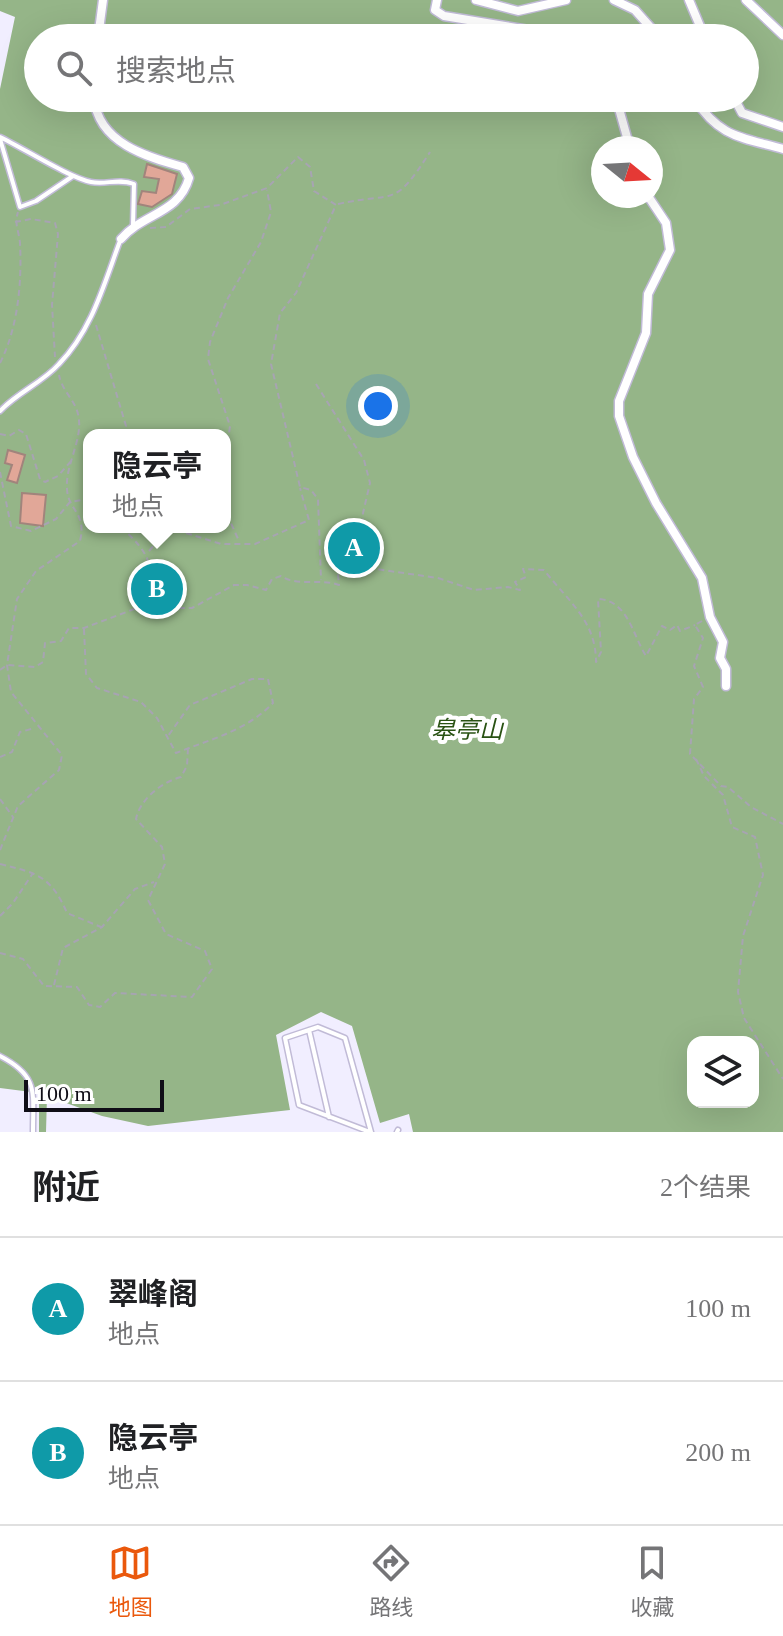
<!DOCTYPE html>
<html lang="zh">
<head>
<meta charset="utf-8">
<style>
	body { margin:0; font-family:"Times New Roman","Noto Sans SC",serif; background:#f2f2f2; color:#202124 }
	.controls { position:absolute; right:24px; bottom:24px; display:grid; overflow:hidden; border-radius:16px; box-shadow:0 8px 32px #0002 }
	.controls button { width:72px; height:72px; display:grid; place-items:center; padding:0; border:0; border-bottom:2px solid #e0e0e0; background:#fff; color:#202124; font:40px sans-serif }
	.compass { position:absolute; left:591px; top:136px; width:72px; height:72px; border-radius:50%; background:#fff; box-shadow:0 8px 32px #0002; rotate:108deg }
	.scale { position:absolute; left:24px; bottom:20px; width:140px; box-sizing:border-box; padding-left:8px; border:4px solid #100e17; border-top:0; font-size:22px; line-height:28px; white-space:nowrap; color:#100e17; -webkit-text-stroke:6px #fff; paint-order:stroke }
	.you { position:absolute; left:378px; top:406px; width:28px; height:28px; margin:-20px; border:6px solid #fff; border-radius:50%; background:#1a73e8; box-shadow:0 0 0 12px #1a73e833 }
	.badge { display:grid; place-items:center; width:52px; height:52px; border-radius:50%; background:#ea580c; color:#fff; font-size:26px; font-weight:700 }
	.pin { position:absolute; translate:-50% -50%; border:4px solid #fff; box-shadow:0 2px 8px #0006 }
	.popup { position:absolute; left:83px; top:429px; width:148px; height:104px; box-sizing:border-box; display:grid; place-content:center; border-radius:16px; background:#fff; filter:drop-shadow(0 2px 6px #0005); font-size:26px; white-space:nowrap; color:#757577 }
	.popup b { font-size:30px; color:#202124 }
	.popup::after { content:''; position:absolute; left:50%; top:100%; margin-left:-16px; border:16px solid transparent; border-top-color:#fff }
	.list { margin:0; padding:0; list-style:none }
	h2 { display:flex; justify-content:space-between; align-items:center; height:104px; margin:0; padding:0 32px; font-size:34px }
	h2 small { font-size:26px; font-weight:400; color:#757577 }
	.list li { display:grid; grid-template-columns:52px 1fr auto; gap:24px; align-items:center; box-sizing:border-box; height:144px; padding:0 32px; border-top:2px solid #e0e0e0 }
	.list b { display:block; font-size:30px; white-space:nowrap }
	.list p { margin:0; font-size:26px; white-space:nowrap; color:#757577 }
	.list em { font-size:26px; font-style:normal; color:#757577 }
	.icon { flex:none; width:44px; height:44px; fill:none; stroke:currentColor; stroke-width:2; stroke-linecap:round; stroke-linejoin:round }
	.map { position:relative; flex:none; width:783px; height:1132px; overflow:hidden }
	.search { position:absolute; background:#fff; box-shadow:0 8px 32px #0002; left:24px; right:24px; top:24px; height:88px; display:flex; align-items:center; gap:20px; box-sizing:border-box; padding:0 28px; border-radius:44px; color:#757577; font-size:30px }
	.sheet { height:392px; background:#fff }
	nav { display:flex; justify-content:space-around; align-items:center; box-sizing:border-box; height:112px; border-top:2px solid #e0e0e0; background:#fff; font-size:22px; color:#757577 }
	nav a { display:grid; justify-items:center; gap:4px }
	nav .on { color:#ea580c }
	.map>svg:first-child { display:block }
</style>
</head>
<body>
<div class="map">
<svg width="783" height="1132" viewBox="0 0 783 1132">
	<rect width="100%" height="100%" fill="#f1eeff"/>
	<path fill="#95b588" fill-rule="evenodd" d="M0,0H783V1132H413L409,1114L380,1123L352,1026L321,1012L276,1035L290,1110L148,1126L102,1116L47,1096L46,1132H39V1093L0,1088V89L15,17L0,11ZM38,38H745V98H38ZM603,148H651V196H603ZM89,435H225V527H89ZM693,1042H753V1102H693Z"/>
	<path fill="#e1a798" stroke="#a1847c" stroke-width="2" d="M147,164L177,174L172,194L152,207L138,204L142,191L156,193L159,179L144,177Z
		M8,450L25,455L17,483L7,480L12,465L5,463Z
		M22,493L46,495L43,526L20,523Z"/>
	<g fill="none" stroke-linecap="round" stroke-linejoin="round">
		<g stroke="#c1bbd7" stroke-width="7">
			<path id="lane" d="M0,137C23,148 70,178 91,182C106,185 118,178 134,184L133,225
				M0,139L20,207L36,201L73,176
				M0,411C18,392 42,383 59,364C92,330 104,284 120,241
				M309,1030L329,1117
				M0,1056C39,1076 33,1092 33,1132
				M370,1132L299,1105L285,1038L318,1027L345,1038L371,1132
				M397,1132L398,1130"/>
		</g>
		<g stroke="#c1bbd7" stroke-width="11">
			<path id="street" d="M437,0L435,10L444,16L578,38
				M476,0L518,11L566,0
				M614,0L635,10L660,38
				M689,0L705,38
				M746,0L783,35
				M98,38L103,0
				M94,98C98,143 147,157 183,167L189,178C179,214 143,213 121,239
				M616,98L630,148
				M694,98C719,137 740,137 783,149
				M734,98L742,113L783,127
				M648,196L666,223L670,250L648,294L646,333L619,401V416L633,457L656,503L702,578L710,617L723,642L720,658L726,669V686"/>
		</g>
		<path stroke="#a7a4b2" stroke-width="2" stroke-dasharray="6 4" stroke-linecap="butt" d="M338,204C396,191 393,210 430,152
			M15,222L31,219L55,223L58,234L52,305L55,357
			M150,228L166,227L190,209L220,205L267,188L298,157L310,167L314,191L336,205L296,293L280,313L271,364L300,487L311,490L318,499L321,580
			M96,325L126,426L125,435
			M0,363C18,328 22,282 20,243C19,231 14,224 18,212
			M316,384L364,460L370,483L363,513L362,539
			M0,434L9,436L19,430L26,434L40,479L45,482L58,476L72,460
			M225,462L230,426L208,359L210,342L228,298L261,242L271,212L267,190
			M0,472L11,526L31,531L56,519L70,502L89,499
			M225,485V510L239,541
			M121,527C151,555 159,568 137,607
			M167,527L221,544H255L309,520L300,488
			M342 547a12 12 0 1 1 24 0a12 12 0 1 1-24 0Z
			M149,551L156,543L157,527
			M361,558L369,568
			M153,609L158,595
			M702,621L695,625L703,638L694,666L703,687L694,699L690,754L721,786L728,787L751,807L783,824
			M84,629L86,674L97,688L141,702L157,718L176,753C211,739 246,731 273,703L268,679H252L190,705L168,736
			M0,670L7,665L35,667L43,662L45,643L61,641L69,628H84L137,608H192L234,585H247L266,590L272,579L281,576C298,587 320,578 339,585L338,574L346,569L352,573L369,568L438,578L474,590L508,587L520,590L515,582L526,577L523,569L544,570C569,602 596,621 596,662L601,652L598,599C628,600 633,636 646,656L662,626L670,630L677,625L680,631L695,625
			M0,757L12,752L20,732L35,728
			M696,759L704,776L723,795L732,827L755,837L763,875L743,936L738,992L744,1018L783,1079
			M0,799L13,817
			M0,850L18,806L59,770L62,755L11,692L7,665L17,599L36,571L80,541C87,512 68,511 67,489C65,464 84,439 78,414C75,400 62,391 59,375
			M0,864C37,873 51,876 67,913L101,927
			M0,916L13,903L33,873
			M0,953L23,959L44,986L77,987L89,1005L100,1007L115,993L192,997L212,969L205,951L166,934L148,900L165,864L162,847L136,819C140,799 162,782 181,777L187,766L188,748
			M54,985L63,948L102,927L135,889L154,882"/>
		<use href="#lane" stroke="#fff" stroke-width="4"/>
		<use href="#street" stroke="#fff" stroke-width="8"/>
	</g>
	<g text-anchor="middle" dominant-baseline="central" stroke-width="8" stroke-linejoin="round" paint-order="stroke">
		<g font-size="24" font-style="italic" fill="#295213" stroke="#fff">
			<text x="467" y="730">皋亭山</text>
		</g>
	</g>
</svg>
<div class="controls">
<button><svg class="icon" aria-label="layers" viewBox="0 0 24 24"><path d="M12 4l9 5-9 5-9-5zM3 14l9 5 9-5"/></svg></button>
</div>
<svg class="compass" viewBox="-18 -18 36 36"><path d="M0-13l5 13h-10z" fill="#e53935"/><path d="M0 13l5-13h-10z" fill="#757577"/></svg>
<div class="scale">100 m</div>
<div class="you"></div>
<div class="pin badge" style="left:354px;top:548px;background:#0f9aa8">A</div>
<div class="pin badge" style="left:157px;top:589px;background:#0f9aa8">B</div>
<div class="popup"><b>隐云亭</b>地点</div>
<div class="search"><svg class="icon" aria-label="search" viewBox="0 0 24 24"><circle cx="10" cy="10" r="6"/><path d="M15 15l6 6"/></svg>搜索地点</div>
</div>
<section class="sheet">
<h2>附近<small>2个结果</small></h2>
<ul class="list">
<li><span class="badge" style="background:#0f9aa8">A</span><div><b>翠峰阁</b><p>地点</p></div><em>100 m</em></li>
<li><span class="badge" style="background:#0f9aa8">B</span><div><b>隐云亭</b><p>地点</p></div><em>200 m</em></li>
</ul>
</section>
<nav>
<a class="on"><svg class="icon" aria-label="map" viewBox="0 0 24 24"><path d="M3 6l6-2 6 2 6-2v14l-6 2-6-2-6 2zM9 4v14M15 6v14"/></svg>地图</a>
<a><svg class="icon" aria-label="directions" viewBox="0 0 24 24"><path d="M12 3l9 9-9 9-9-9zM9 14v-3h6M13 9l2 2-2 2"/></svg>路线</a>
<a><svg class="icon" aria-label="saved" viewBox="0 0 24 24"><path d="M7 4h10v16l-5-4-5 4z"/></svg>收藏</a>
</nav>
</body>
</html>
